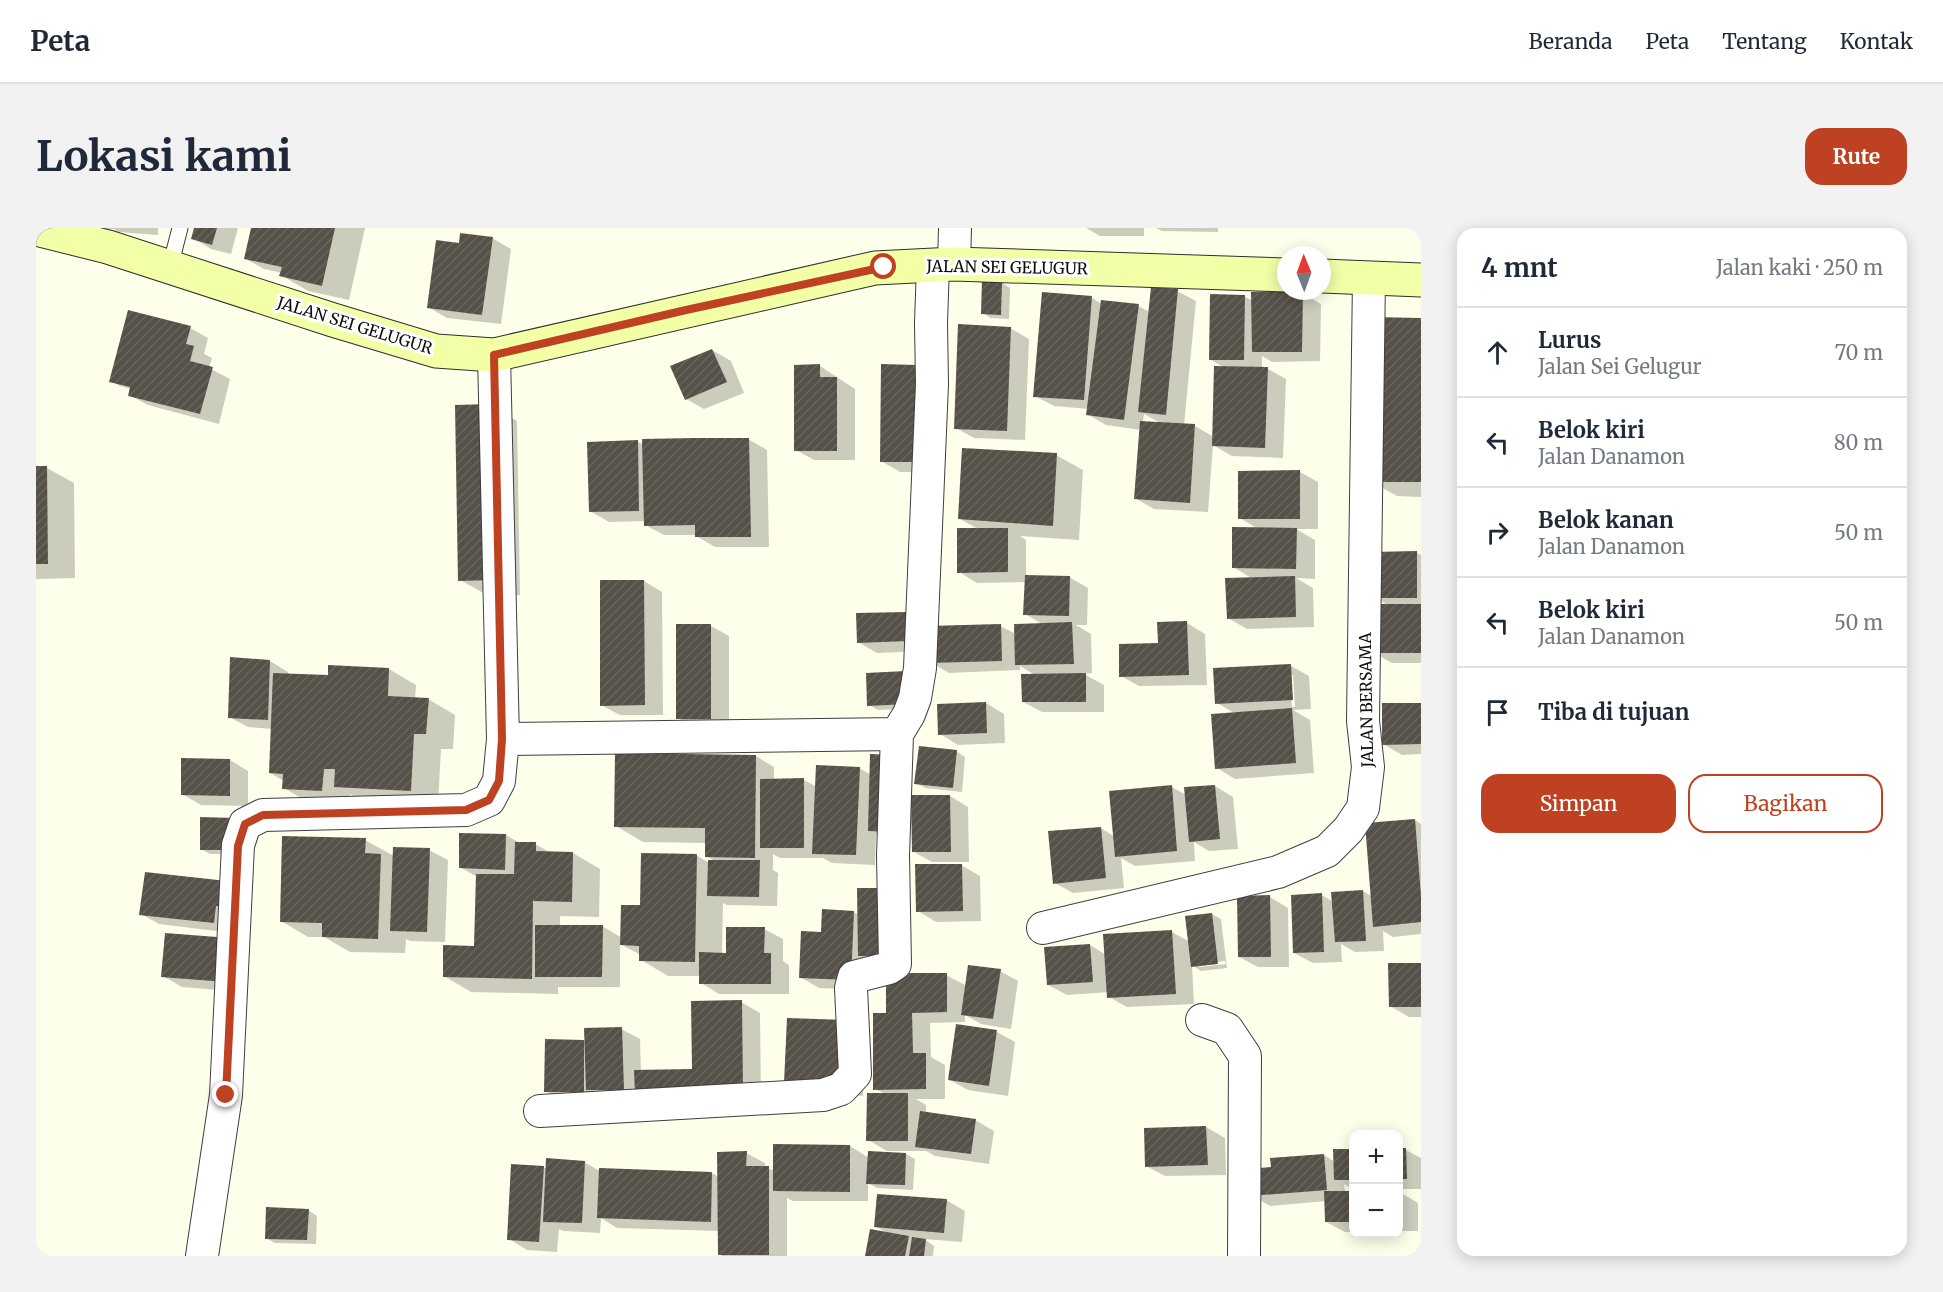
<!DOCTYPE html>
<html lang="id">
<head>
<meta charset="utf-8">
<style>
	body { margin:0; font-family:Merriweather,serif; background:#f2f2f3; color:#1f2937 }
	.controls { position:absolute; right:18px; bottom:18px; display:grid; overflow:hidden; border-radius:12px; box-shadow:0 3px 15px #0003 }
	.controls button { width:54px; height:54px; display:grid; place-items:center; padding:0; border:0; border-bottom:2px solid #e0e1e3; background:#fff; color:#1f2937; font:30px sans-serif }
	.compass { position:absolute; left:1241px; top:18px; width:54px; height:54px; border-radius:50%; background:#fff; box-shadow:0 3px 15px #0003; rotate:359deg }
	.stop { position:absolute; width:18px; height:18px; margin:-14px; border:4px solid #be4222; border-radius:50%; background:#fff }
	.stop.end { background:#be4222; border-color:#fff; box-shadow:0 2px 6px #0008 }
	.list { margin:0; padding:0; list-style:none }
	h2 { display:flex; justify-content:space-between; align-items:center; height:78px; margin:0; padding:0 24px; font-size:26px }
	h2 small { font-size:20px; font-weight:400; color:#747a83 }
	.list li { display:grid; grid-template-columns:39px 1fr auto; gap:18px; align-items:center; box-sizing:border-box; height:90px; padding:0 24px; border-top:2px solid #e0e1e3 }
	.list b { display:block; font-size:22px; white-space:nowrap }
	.list p { margin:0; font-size:20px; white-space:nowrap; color:#747a83 }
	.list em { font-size:20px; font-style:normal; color:#747a83 }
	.actions { display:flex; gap:12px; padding:18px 24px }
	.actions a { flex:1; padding:14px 0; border:2px solid #be4222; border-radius:18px; text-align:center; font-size:21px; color:#be4222 }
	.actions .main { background:#be4222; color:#fff }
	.icon { flex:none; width:33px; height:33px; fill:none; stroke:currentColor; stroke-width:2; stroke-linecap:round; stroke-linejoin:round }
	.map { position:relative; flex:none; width:1385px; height:1028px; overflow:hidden; border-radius:18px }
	header { display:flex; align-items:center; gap:36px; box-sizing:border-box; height:84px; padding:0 30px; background:#fff; border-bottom:2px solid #e0e1e3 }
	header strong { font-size:28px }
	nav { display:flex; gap:33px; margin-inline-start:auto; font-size:21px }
	.intro { display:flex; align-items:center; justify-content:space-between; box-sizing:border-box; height:144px; padding:0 36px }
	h1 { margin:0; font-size:42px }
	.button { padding:15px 27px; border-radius:18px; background:#be4222; color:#fff; font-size:21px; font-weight:700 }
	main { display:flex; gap:36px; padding:0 36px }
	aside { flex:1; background:#fff; border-radius:18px; box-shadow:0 3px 15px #0003 }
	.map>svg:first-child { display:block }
</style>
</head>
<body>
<header>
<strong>Peta</strong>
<nav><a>Beranda</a><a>Peta</a><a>Tentang</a><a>Kontak</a></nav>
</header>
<div class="intro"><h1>Lokasi kami</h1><a class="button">Rute</a></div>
<main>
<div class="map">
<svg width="1385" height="1028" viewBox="0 0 1385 1028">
	<defs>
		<pattern id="building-hatch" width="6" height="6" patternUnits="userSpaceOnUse" patternTransform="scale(1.5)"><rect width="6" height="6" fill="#555048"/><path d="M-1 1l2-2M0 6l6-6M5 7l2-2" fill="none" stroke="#68645e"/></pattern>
	</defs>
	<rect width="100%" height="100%" fill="#feffeb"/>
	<path fill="#0003" fill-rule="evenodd" d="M45,0H122V7L82,4L78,1L52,4Z
		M160,0H202L195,26L175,21L157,10Z
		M216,0H329L313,72L272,63L245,47L246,45L228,41L210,31Z
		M1050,0H1108V8H1064Z
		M1120,0H1182V4L1126,3Z
		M456,10L475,21L465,96L411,90L392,79L424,17Z
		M965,54L974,60L973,91L955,90L946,85Z
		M1141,63L1160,73L1148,197L1159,198L1178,209L1189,140L1175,132L1208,68L1217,73L1266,65L1285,76L1284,133L1236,134L1226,128V141H1232L1250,151L1247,230L1196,228L1177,217L1172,284L1118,281L1099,270L1105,202L1070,197L1051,186L1052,181L1018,178L999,168L1056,70L1066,76L1102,78L1114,84ZM1108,186L1126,196L1107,194Z
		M1385,91V269L1361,268L1334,253Z
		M154,100L172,110L168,126L176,130L173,140L194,151L183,196L112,177L93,167L95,161L84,158L75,153Z
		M974,100L993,111L989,212L938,210L920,200Z
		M676,122L695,133L708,165L668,181L650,171Z
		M784,138L819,161V232H778L760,222Z
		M846,138L899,244H864L845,233Z
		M454,178L481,193L484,367H451L424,352Z
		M712,211L731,222L733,319H679L660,308V307H628L609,297V293L573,294L554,283L602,214L608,217Z
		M1020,227L1047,242L1043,312L984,308L990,312V348L1033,349L1052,360L1051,397H1040L1055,406L1056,445L1048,446L1068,457V484H1006L987,474L999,447L984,438V442L913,445L894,434L964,398L980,406L1006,396L989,386L990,354L941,355L923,344L942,301L924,291Z
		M0,240H11L38,255L39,350L0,351Z
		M1264,244L1282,254V301H1260L1279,312V351L1260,350L1277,360L1278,399L1211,401L1192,390L1217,351L1197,339L1222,301L1204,290Z
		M1381,325L1385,327V435H1356L1337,424L1353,378L1339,369Z
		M608,353L626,364L627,487H584L565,477Z
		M821,387L890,423L841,425L822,414Z
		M1151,395L1169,406L1171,457L1103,458L1085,448Z
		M675,398L693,408V500H660L642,490Z
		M234,433L252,444V447L293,449L294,438L353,441L380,457L379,471H392L419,487L417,521H405L402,577L327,573L314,566L313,578L275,576L248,560V553L234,545L236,501L212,499L193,489Z
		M1255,438L1273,448L1275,481L1257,482L1274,492L1278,545L1199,551L1181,540L1200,486L1181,475ZM1254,447H1257L1259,479H1256Z
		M832,446L881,480L842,482L833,477Z
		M950,475L968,486L969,515L922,517L904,506Z
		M1385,476V526L1366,527L1347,516Z
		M920,523L929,529L926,564L889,560L880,555Z
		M720,528L738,539V552H768L781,559L823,540L835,547L858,529L876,539L875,569L914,568L932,579L933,634H896L878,624L877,595H874V613H852L840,606L839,637L796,635L787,630H744L737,626V642L742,645L741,678L691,677L687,675L686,726H691L728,701L747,711V733L753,737V766H683L665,755V748H632L605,732V727L584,716V759H522V766L435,764L408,748L440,720L441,649L424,639L470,607L484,615L499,616L515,625H537L564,641L563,689L524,688V698H566L586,710L605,679L660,627L673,635L679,633L670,628V615L607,614L580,598Z
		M194,532L212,543V578L165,577L146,566Z
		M1179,558L1197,569L1202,621L1173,623L1158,614L1159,633L1099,638L1085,630L1088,660L1037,665L1019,655L1065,600L1079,609L1136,559L1150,567Z
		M165,591L209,626H174L165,621Z
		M1379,592L1385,596V706L1357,709L1347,703L1348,723L1319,724L1305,716L1306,734L1277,735L1258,725L1286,667L1297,674L1327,663L1337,669Z
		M329,612L358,628L393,622L412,632L409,714L374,713L370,711L369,725L314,724L288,709H272L245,693Z
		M925,637L944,648L945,693L900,694L882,683Z
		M190,654L196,705L123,696L105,686Z
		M856,662L874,672V738L835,734L834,762L783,760L764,749L786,706L788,683L818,684L823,687Z
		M1234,669L1252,680L1253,739H1222L1203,729Z
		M1176,686L1185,691L1191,740L1165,743L1156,737L1158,776L1091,779L1073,769V764L1031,767L1012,757L1054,717L1070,727L1136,704L1154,714ZM1189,733L1190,736L1163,739V736Z
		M130,706L208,764L146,759L127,748Z
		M1385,736V789H1373L1354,778Z
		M964,743L982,753L975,801L945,796L929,787V794L894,795L895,829L909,837V871H880L890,877V885L939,892L958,903L953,936L899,928L890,923H851L832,912L849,866L839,861L852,786L910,747L931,758Z
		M705,774L724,785L725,874L528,873L509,863L510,813H550L585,801L604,811L605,844L657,843Z
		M921,798L961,804L979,814L972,868L932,862L914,852Z
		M829,804L827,868L768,865Z
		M1170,899L1189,910L1190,947L1129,948L1110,938L1109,902Z
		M814,918L833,930L834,925L870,926L879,931L877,962L841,960L832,955V973H757L751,970V1028H686L683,1026V1003L581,1000L565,990L564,1005L527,1003L523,1001L521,1024L491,1022L473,1011L507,939L511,941L548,934L564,943L676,945L683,949L710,925L729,935V939L739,943Z
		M1362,922H1370L1385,930V961H1362Z
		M1318,923V962L1308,956L1309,964H1318V1004H1309L1290,994V973L1234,978L1215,967L1236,941L1288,927L1299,934Z
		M1362,963L1382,975V1003H1362Z
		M910,972L929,983L926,1014L888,1011L898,1018L897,1028H831L851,1005L839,998Z
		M272,982L281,988L280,1016L239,1015L230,1010Z"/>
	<path fill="url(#building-hatch)" d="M158,0H181L176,17L155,11Z
		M215,0H299L286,58L243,48L246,39L208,31Z
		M424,5L457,9L446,87L391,80L400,12L423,15Z
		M946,52L966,53L965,87L945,86Z
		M1115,59L1142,61L1130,187L1102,184Z
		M1267,63L1266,124H1216L1215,64Z
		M1006,64L1056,68L1048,172L997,169Z
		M1174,66L1209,67L1208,132H1173Z
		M1065,72L1103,76L1088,192L1050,187Z
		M92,82L155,98L150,116L158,118L154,133L177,139L164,186L92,168L94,159L73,154Z
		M1337,89L1385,90V254H1333Z
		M922,96L975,99L971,203L918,201Z
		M676,121L691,154L649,172L634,138Z
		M784,136V149H801V223H758V137Z
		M845,136L881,137V234H844Z
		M1178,138L1232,139L1229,220L1176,218Z
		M455,176L458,352L422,353L419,177Z
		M1104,193L1159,196L1154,275L1098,271Z
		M658,210H713L715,309H659V297L608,298L606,211Z
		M602,212L603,283L553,284L551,214Z
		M926,220L1021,225L1017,298L922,291Z
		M0,238H11L12,336H0Z
		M1264,242V291H1202V243Z
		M1196,299L1261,300L1260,341L1196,340Z
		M921,300H972V344L921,345Z
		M1381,323V370H1337L1336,324Z
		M989,347L1034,348L1033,388L987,387Z
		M1259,348L1260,389L1191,391L1189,350Z
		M564,352H608L609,477L564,478Z
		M1336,376H1385V425H1336Z
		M871,384L872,413L821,415L820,385Z
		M1151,393L1153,447L1083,449V416L1122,415L1121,394Z
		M1036,394L1038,436L979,437L978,396Z
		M640,396H675V491H640Z
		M965,396L966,433L893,435L891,398Z
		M194,429L234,432L232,492L192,490Z
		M1255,436L1257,472L1179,476L1177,440Z
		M292,437L353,440L352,468L393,470L390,506H378L375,563L298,559L299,541H288L286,563L246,561L247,546L233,545L237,445L292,447Z
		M870,443L872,476L831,478L830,445Z
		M1050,445V474H986L985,446Z
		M950,474L951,505L902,507L901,476Z
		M1346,475H1385V516L1346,517Z
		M1256,480L1260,535L1179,541L1175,486Z
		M883,518L921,522L917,560L878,556Z
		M579,525L720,527L719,630L669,629V600L578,599Z
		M834,526L858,527L856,604L832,603Z
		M145,530L194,531V568L145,567Z
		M780,537L824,539L820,627L776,626Z
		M768,550V620H724V551Z
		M1136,557L1141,623L1079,629L1073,563Z
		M1179,557L1184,611L1153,614L1148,559Z
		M875,567H914L915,624H876Z
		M164,589L200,590V622H164Z
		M1379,591L1385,668V694L1337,699L1329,595Z
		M1065,599L1070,650L1017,656L1012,603Z
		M423,605L470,606L469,642L423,640Z
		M246,608L330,610L329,625L345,626L342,711L286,709V695L244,694Z
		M479,614H500V623L537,624L536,674L497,673L496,751L407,749V717L438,718L440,646H478Z
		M357,619L394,620L391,704L354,703Z
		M605,625L661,626L659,734L603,733V718L584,717L585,677H604Z
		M672,632H724L723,669L671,668Z
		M879,636H926L927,683L880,684Z
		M109,644L191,653L188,679L180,678L178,695L103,687Z
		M821,660H856V728H822Z
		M1327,662L1330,713L1299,714L1295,664Z
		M1286,665L1288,724L1257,725L1255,667Z
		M1234,667L1235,729H1202L1201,668Z
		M786,681L818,683L815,752L763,750L765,703L785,704Z
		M1176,685L1182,736L1155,739L1149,688Z
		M499,697H567L566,749H499Z
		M690,699H729L728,725H735V756H663V724L690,725Z
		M1136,702L1140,766L1071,770L1067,706Z
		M129,705L194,710L190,754L125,749Z
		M1054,716L1057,754L1011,757L1008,719Z
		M1352,735H1385V779H1353Z
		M932,737L965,741L957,791L925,787Z
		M850,745H911V784L876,785L877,825H890V861L837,862V785H850Z
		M706,772L707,864L599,865L598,842L656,841L655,773Z
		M751,790L811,792L809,858L748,855Z
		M920,796L961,802L953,858L912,852Z
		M586,799L588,862H550L548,800Z
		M509,811L548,812V864H508Z
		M831,865H872V913H830Z
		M884,883L940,891L935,926L879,919Z
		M1170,898L1172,937L1109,939L1108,900Z
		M737,916L814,917V964L737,963Z
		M1362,920H1370L1371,951H1362Z
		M1297,921H1318V952H1298Z
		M711,923L710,938H733V1027H682L681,924Z
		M832,923L870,925L869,957L830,956Z
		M1288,926L1291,962L1214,968L1212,941L1235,939L1234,930Z
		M510,930L549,933L546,995L507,994Z
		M475,936L508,938L503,1014L471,1012Z
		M563,940L676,944L675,994L561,990Z
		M1288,963H1318V994H1289Z
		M841,966L911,971L908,1005L838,999Z
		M230,979L273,981L271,1012L229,1011Z
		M834,1001L873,1008L869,1028H829Z
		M876,1009L890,1011L888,1028H873Z"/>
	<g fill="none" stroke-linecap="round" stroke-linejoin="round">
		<g stroke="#3f3f3f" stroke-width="17">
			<path id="lane" d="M134,39L144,0"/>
		</g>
		<g stroke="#3f3f3f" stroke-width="34">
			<path id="street" d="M918,36L919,0
				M467,511L861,506
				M1007,700L1242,644L1291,623L1312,602L1327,580L1332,539L1327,493L1333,50
				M1166,792L1191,801L1209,828L1208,1028
				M504,883L787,867L805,861L819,846L815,760L818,749L853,740L859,736L857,628L861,506L873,486L879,470L884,440L896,156L895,95L897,37
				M166,1028L190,867L202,617L209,596L227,587L430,582L453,572L463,553L467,511L458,127"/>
		</g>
		<g stroke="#2e2e2e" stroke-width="35">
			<path id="secondary" d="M0,1L72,19L297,92L400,123L458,127L839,40L918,36L1250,47
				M1286,48L1385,52"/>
		</g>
		<use href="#lane" stroke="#fff" stroke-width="15"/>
		<use href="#street" stroke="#fff" stroke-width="32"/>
		<use href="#secondary" stroke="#f2ffa6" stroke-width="33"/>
	</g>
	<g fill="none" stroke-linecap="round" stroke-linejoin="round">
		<path stroke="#be4222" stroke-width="8" d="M190,867L202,618L209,596L227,587L430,582L453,572L463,553L466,511L458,127L650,82L848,39"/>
	</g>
	<g text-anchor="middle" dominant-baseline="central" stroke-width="6" stroke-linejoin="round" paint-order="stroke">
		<g font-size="16" fill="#0c0c0c" stroke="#fff">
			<text transform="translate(971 39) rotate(1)">JALAN SEI GELUGUR</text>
			<text transform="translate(319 97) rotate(17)">JALAN SEI GELUGUR</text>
			<text transform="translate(1330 472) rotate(-91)">JALAN BERSAMA</text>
		</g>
	</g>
</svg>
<div class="controls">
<button>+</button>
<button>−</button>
</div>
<svg class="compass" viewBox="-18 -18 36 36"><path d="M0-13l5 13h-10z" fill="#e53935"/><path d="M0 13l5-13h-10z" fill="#747a83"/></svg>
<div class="stop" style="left:848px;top:39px"></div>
<div class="stop end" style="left:190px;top:867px"></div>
</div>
<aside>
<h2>4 mnt<small>Jalan kaki · 250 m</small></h2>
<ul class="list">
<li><svg class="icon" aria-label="ahead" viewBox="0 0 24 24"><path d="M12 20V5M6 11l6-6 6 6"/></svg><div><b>Lurus</b><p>Jalan Sei Gelugur</p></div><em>70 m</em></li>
<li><svg class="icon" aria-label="left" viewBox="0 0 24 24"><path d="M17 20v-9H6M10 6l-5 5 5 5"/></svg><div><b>Belok kiri</b><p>Jalan Danamon</p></div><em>80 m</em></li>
<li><svg class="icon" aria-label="right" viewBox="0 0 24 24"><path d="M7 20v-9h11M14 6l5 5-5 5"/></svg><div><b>Belok kanan</b><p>Jalan Danamon</p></div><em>50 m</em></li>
<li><svg class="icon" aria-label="left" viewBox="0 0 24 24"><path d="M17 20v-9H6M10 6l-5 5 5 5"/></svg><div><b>Belok kiri</b><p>Jalan Danamon</p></div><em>50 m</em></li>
<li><svg class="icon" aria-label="arrive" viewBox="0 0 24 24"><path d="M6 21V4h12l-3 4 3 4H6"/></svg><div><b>Tiba di tujuan</b></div></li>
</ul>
<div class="actions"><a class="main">Simpan</a><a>Bagikan</a></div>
</aside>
</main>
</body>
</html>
